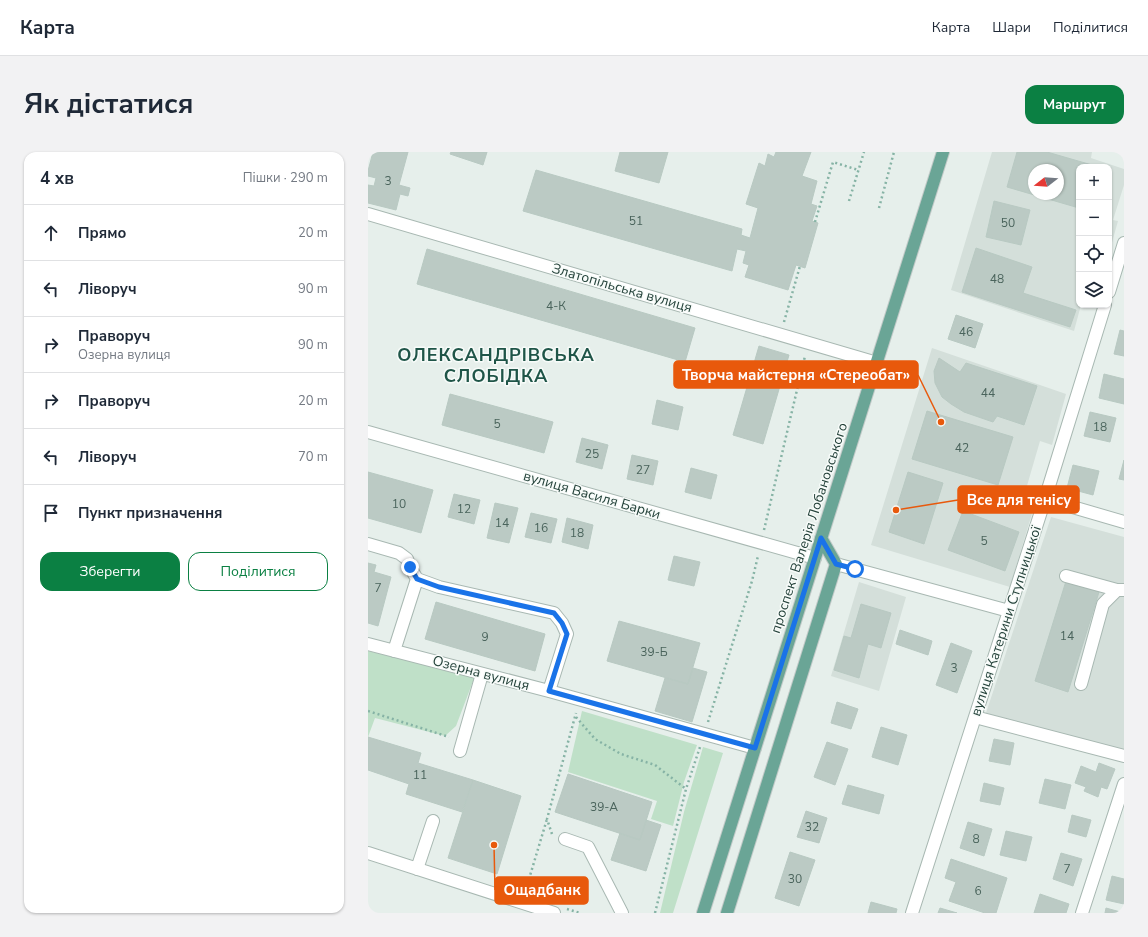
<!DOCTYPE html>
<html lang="uk">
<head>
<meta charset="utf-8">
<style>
	body { margin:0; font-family:"Nunito Sans",sans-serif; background:#f2f2f3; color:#1f2937 }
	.controls { position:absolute; right:12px; top:12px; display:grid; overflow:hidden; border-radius:8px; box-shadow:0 1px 3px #0004 }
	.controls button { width:36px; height:36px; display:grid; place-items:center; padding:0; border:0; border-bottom:1px solid #e0e1e3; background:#fff; color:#1f2937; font:20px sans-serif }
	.compass { position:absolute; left:660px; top:12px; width:36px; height:36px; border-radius:50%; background:#fff; box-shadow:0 1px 3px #0004; rotate:253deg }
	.stop { position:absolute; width:12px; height:12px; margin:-9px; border:3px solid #1a73e8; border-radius:50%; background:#fff }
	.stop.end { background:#1a73e8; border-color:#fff; box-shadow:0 1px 4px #0008 }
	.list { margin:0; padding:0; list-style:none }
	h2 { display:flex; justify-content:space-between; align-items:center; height:52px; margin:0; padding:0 16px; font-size:17px }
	h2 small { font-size:13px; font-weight:400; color:#747a83 }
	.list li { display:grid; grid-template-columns:26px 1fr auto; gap:12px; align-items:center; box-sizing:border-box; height:56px; padding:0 16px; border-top:1px solid #e0e1e3 }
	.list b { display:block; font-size:15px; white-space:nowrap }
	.list p { margin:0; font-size:13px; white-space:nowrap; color:#747a83 }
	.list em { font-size:13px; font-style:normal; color:#747a83 }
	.actions { display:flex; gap:8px; padding:12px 16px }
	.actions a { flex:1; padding:9px 0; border:1px solid #0b8043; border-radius:12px; text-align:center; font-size:14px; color:#0b8043 }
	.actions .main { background:#0b8043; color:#fff }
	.icon { flex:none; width:22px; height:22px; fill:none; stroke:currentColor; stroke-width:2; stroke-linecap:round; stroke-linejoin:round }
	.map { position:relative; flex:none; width:756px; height:761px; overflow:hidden; border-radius:12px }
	header { display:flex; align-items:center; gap:24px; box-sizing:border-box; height:56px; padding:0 20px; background:#fff; border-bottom:1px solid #e0e1e3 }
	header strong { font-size:19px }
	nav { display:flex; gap:22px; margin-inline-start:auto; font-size:14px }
	.intro { display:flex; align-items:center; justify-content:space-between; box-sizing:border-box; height:96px; padding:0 24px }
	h1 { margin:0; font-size:28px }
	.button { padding:10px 18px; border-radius:12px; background:#0b8043; color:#fff; font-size:14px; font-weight:700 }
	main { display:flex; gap:24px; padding:0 24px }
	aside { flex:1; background:#fff; border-radius:12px; box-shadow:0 1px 3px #0004 }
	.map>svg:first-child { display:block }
</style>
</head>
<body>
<header>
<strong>Карта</strong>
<nav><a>Карта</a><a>Шари</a><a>Поділитися</a></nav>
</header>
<div class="intro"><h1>Як дістатися</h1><a class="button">Маршрут</a></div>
<main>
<aside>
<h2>4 хв<small>Пішки · 290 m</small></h2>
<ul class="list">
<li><svg class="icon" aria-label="ahead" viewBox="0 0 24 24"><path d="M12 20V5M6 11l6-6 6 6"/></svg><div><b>Прямо</b></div><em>20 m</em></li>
<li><svg class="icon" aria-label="left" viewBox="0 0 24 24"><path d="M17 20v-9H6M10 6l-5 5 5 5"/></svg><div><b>Ліворуч</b></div><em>90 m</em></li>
<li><svg class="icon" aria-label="right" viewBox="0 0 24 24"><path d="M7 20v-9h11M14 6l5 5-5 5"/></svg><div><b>Праворуч</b><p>Озерна вулиця</p></div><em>90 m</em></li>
<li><svg class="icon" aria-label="right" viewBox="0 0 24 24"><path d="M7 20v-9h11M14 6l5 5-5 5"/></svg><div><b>Праворуч</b></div><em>20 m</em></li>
<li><svg class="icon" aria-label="left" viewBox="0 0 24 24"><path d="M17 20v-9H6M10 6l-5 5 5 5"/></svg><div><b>Ліворуч</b></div><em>70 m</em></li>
<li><svg class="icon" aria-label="arrive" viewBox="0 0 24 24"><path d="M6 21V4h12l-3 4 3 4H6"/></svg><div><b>Пункт призначення</b></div></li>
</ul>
<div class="actions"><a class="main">Зберегти</a><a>Поділитися</a></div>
</aside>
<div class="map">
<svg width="756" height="761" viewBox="0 0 756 761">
	<rect width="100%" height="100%" fill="#e6efeb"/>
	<path fill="#d4dfda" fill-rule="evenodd" d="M624,0H724L723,6L756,17V33L745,68L750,69L741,101V15H711V153H713L706,179L583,138ZM666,18H690V42H666Z
		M564,196L698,242L684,293L672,289L656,344L668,348L642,435L503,393Z
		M683,365L756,385V599L618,561Z
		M491,430L538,445L511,539L463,524Z"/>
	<path fill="#bfe0c8" d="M0,499L107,524L88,574L77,584L7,566L0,585Z
		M214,559L329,593L316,630L305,674L283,667L289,649L200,620Z
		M335,595L355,601L305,761H292L316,660Z"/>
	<path fill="#bbcac4" stroke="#b8c9c2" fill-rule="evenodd" d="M5,0H40L31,33L42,36L40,44L32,42L28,58L0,51V33L6,34L8,26L0,24V19Z
		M83,0H119L115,13L82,2Z
		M252,0H300L291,31L247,19Z
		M408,0H443L434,24L449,29L443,52L449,54L444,69L450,71L437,116L428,113L420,138L377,125L381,113L375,111L378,99L369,97L364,119L155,59L168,18L374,77L373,83L382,86L390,56L378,52L391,11L397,14L400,2L406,5Z
		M649,0H679L724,13V15H711V56L639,35ZM666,18H690V42H666Z
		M626,49L662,58L653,93L618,85Z
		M608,96L664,115L655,141L708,158L702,175L594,140Z
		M59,97L327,176L317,210L49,132Z
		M588,163L615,172L607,196L580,187Z
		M752,178L756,179V204L746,202Z
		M391,194L421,203L395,292L365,283Z
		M571,206L592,220L598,211L669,234L656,273L629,264L625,270L596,260L583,252L574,245L567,231L566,219Z
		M736,222L756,227V252L731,246Z
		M82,242L185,270L176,301L74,273Z
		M289,248L315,255L310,278L284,272Z
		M559,259L645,285L630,333L544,307Z
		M722,260L748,266L742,290L716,284Z
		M214,286L240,293L234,317L208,310Z
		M264,303L290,309L285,333L259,327Z
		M756,308V328L751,327Z
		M705,313L731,319L725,343L699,336Z
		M323,316L349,323L343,347L317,340Z
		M0,320L65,338L53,381L0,366Z
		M540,320L575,331L556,392L521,380Z
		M86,342L112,348L106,372L80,365Z
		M127,351L150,356L141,391L119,386Z
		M595,359L651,380L637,419L580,398Z
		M163,361L189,367L183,391L157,385Z
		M199,366L225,373L220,397L194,390Z
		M306,404L332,410L326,434L300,428Z
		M0,411L8,413L6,420L23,425L10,474L0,471Z
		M698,429L731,440L700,540L667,529Z
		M68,450L177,482L167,519L57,487Z
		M493,452L523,461L513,496L500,492L491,526L466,518L476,484L483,486Z
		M251,469L332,491L320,532L239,509Z
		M532,478L564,489L560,503L528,492Z
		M583,491L604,499L589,541L568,533Z
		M325,516L339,520L324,570L287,559L297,526L320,532Z
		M469,550L490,557L483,577L463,571Z
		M513,575L539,583L530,613L504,605Z
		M0,585L53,601L50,611L105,628L94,660L38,642L41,632L0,618Z
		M626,587L646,591L642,613L621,609Z
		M459,590L480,597L467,633L446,625Z
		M731,611L747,617L739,637L733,635L730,645L716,639L718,635L707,631L713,614L728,620Z
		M200,622L284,650L272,688L187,660Z
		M677,627L703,633L697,657L671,651Z
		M105,628L153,644L129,722L80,706Z
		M616,631L636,636L632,653L612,649Z
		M480,633L516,643L511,662L474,652Z
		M438,659L459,666L451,691L429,685Z
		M704,663L723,668L718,685L700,680Z
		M278,668L293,673L278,719L243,708L252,681L272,688Z
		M600,670L624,677L616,704L592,696Z
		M638,679L664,685L658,709L632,703Z
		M422,700L447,708L431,754L407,746Z
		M693,701L714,707L705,734L685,727Z
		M583,707L639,726L628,761H617L581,749L588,730L577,726Z
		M744,724L756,727V752L738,748Z
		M672,742L701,752L698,761H666Z
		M503,750L529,757L528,761H500Z
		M572,756L589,761H570Z
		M738,756L756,761H737Z"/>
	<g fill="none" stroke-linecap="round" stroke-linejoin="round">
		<g stroke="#a8b8b2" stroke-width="14">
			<path id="minor" d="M0,62L509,211
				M741,140L756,91
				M0,280L447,406
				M677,347L756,370
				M0,392L31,401L39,407L42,415L49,427L71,435L186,461L194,471L199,482L181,539
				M468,412L641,459
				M698,424L749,438H755
				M0,492L181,539L387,596
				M26,499L49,427
				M713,532L735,452L749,438
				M607,565L756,604
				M92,599L114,522
				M197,687L220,695L254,761
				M0,701L186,761
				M49,717L65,669
				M544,761L677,347L737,153
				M714,761L756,632"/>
		</g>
		<g stroke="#c2cac8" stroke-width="14">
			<path id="major" d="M335,761L575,0
				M359,761L468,412L453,386"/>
		</g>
		<path stroke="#86b3a5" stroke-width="2.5" stroke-dasharray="2 3" stroke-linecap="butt" d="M481,49L496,0
			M511,56L526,0
			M447,70L465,10L490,18
			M416,170L432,114
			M396,378L437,204
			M0,559L81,585
			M208,565L227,587L253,602L287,613L318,637
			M340,570L384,429L390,404
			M184,682L179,667L208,561
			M158,737L179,667
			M199,757L212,761
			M287,761L318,637L332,595"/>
		<use href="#minor" stroke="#fff" stroke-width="12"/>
		<use href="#major" stroke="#6aa596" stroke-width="12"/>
	</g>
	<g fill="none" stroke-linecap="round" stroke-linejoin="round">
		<path stroke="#1a73e8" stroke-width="5" d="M42,415L49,427L71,435L186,461L194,471L199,482L181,539L387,596L453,386L468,412L487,417"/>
	</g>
	<g text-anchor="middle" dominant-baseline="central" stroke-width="3" stroke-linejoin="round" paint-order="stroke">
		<g font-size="12" fill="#4a645c">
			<text x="20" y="29">3</text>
			<text x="268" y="69">51</text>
			<text x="640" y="71">50</text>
			<text x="629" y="127">48</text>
			<text x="188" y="154">4-К</text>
			<text x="598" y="180">46</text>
			<text x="620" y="241">44</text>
			<text x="129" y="272">5</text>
			<text x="732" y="275">18</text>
			<text x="594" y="296">42</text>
			<text x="224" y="302">25</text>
			<text x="275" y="318">27</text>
			<text x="31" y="352">10</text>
			<text x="96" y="357">12</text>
			<text x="134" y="371">14</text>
			<text x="173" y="376">16</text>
			<text x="209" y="381">18</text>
			<text x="616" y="389">5</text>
			<text x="10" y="436">7</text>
			<text x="699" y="484">14</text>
			<text x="117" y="485">9</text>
			<text x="286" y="500">39-Б</text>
			<text x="586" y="516">3</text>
			<text x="52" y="623">11</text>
			<text x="236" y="655">39-А</text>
			<text x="444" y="675">32</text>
			<text x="608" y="687">8</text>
			<text x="699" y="717">7</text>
			<text x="427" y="727">30</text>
			<text x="610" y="739">6</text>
		</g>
		<g font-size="14" fill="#24423a" stroke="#f7fbf9">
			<text transform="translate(254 136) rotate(16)">Златопільська вулиця</text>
			<text transform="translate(224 343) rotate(16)">вулиця Василя Барки</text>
			<text transform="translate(441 376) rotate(-72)">проспект Валерія Лобановського</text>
			<text transform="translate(638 469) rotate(-72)">вулиця Катерини Ступницької</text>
			<text transform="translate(113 521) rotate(15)">Озерна вулиця</text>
		</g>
		<g font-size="18" font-weight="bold" letter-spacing="1" fill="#1f5548" stroke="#f7fbf9">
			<text x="128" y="203">ОЛЕКСАНДРІВСЬКА<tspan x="128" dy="21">СЛОБІДКА</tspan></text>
		</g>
	</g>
	<path fill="none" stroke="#e8590c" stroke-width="1.5" d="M573 270L550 223M528 358L590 348M126 693L127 738"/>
	<g fill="#e8590c" stroke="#f7fbf9" stroke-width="1.5">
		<circle cx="573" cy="270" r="4"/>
		<circle cx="528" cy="358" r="4"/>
		<circle cx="126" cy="693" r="4"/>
	</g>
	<g fill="#e8590c" stroke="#e8590c" stroke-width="1.5">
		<rect x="306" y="209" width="244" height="27" rx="4"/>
		<rect x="590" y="334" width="121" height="27" rx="4"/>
		<rect x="127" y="725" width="93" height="27" rx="4"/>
	</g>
	<g font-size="15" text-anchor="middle" font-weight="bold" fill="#fff">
		<text x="428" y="228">Творча майстерня «Стереобат»</text>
		<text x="651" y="353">Все для тенісу</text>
		<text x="174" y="743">Ощадбанк</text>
	</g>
</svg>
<div class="controls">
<button>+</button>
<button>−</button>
<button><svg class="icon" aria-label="locate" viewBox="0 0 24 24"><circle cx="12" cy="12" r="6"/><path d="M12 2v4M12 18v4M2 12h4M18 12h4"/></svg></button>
<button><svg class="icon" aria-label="layers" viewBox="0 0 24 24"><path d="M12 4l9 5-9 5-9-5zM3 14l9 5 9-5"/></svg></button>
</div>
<svg class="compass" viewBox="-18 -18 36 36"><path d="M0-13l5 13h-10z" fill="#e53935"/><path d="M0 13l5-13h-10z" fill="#747a83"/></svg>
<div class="stop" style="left:487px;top:417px"></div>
<div class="stop end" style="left:42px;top:415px"></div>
</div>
</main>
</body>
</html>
